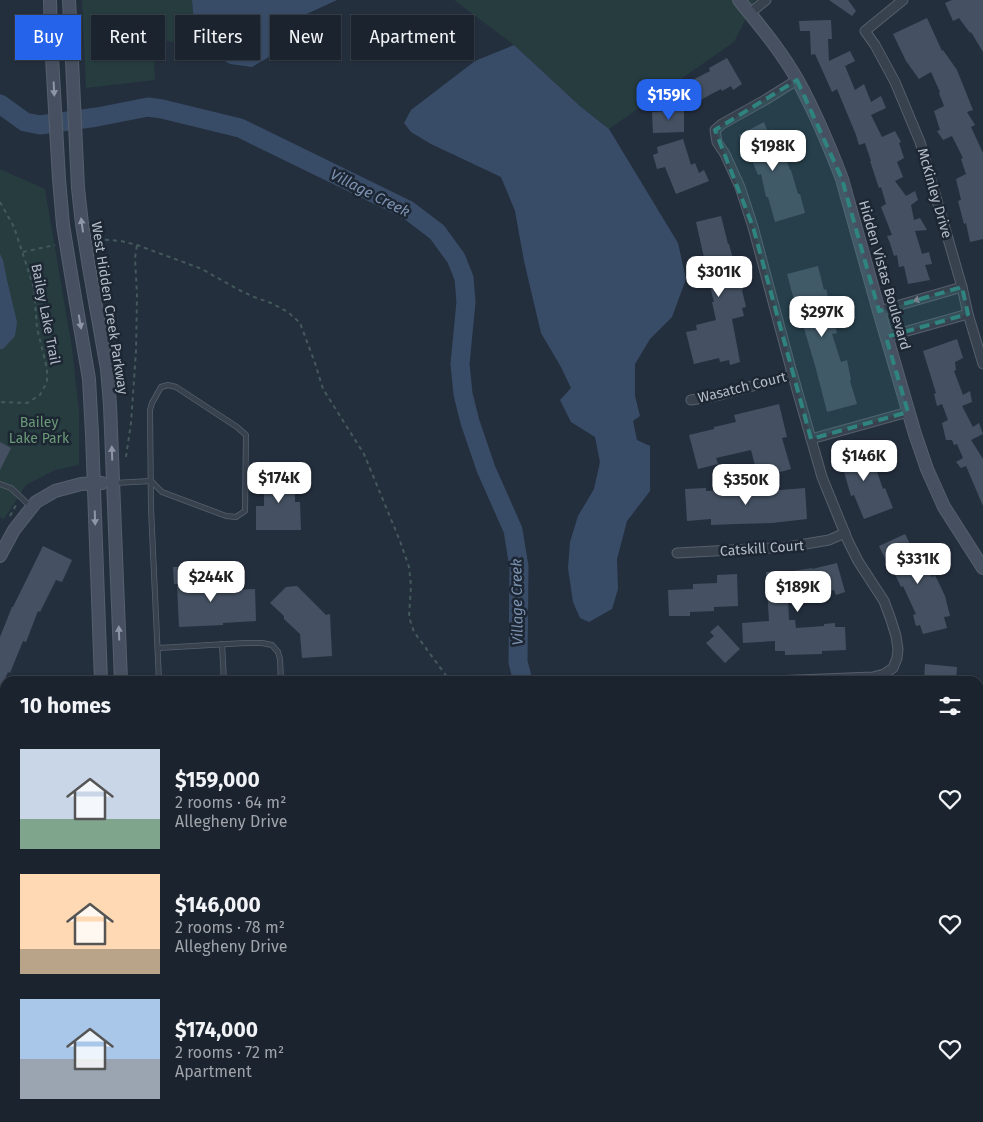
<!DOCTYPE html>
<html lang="en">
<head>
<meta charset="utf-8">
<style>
	body { margin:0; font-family:"Fira Sans",sans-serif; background:#242b36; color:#f1f3f6; height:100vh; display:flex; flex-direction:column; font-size:19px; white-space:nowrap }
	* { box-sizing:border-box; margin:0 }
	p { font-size:16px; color:#a0a4aa }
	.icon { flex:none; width:28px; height:28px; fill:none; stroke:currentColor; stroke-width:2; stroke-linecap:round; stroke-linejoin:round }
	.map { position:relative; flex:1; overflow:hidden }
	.drawer { position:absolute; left:0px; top:676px; width:984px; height:446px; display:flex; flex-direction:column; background:#1b232e; border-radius:15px 15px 0 0; box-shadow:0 1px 4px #0004,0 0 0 1px #39404a }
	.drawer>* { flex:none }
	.guide { position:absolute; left:15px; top:15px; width:500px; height:45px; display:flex; gap:10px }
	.price { position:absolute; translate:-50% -42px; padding:0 11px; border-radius:10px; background:#fff; color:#222; font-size:16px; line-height:32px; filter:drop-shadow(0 1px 2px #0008) }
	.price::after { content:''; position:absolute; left:50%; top:30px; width:15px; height:11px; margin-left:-8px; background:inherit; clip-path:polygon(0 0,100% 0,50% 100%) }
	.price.selected { background:#2563eb; color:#fff }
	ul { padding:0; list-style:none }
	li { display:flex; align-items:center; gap:15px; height:125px; padding:0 20px }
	li span { display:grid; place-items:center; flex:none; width:140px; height:100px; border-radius:0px; color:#555 }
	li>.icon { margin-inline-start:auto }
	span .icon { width:60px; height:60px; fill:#fffc; stroke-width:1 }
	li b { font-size:21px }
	h2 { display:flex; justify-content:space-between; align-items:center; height:60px; padding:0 20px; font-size:21px }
	.chip { padding:0 18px; border-radius:0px; background:#1b232e; box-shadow:0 1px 4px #0004,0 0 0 1px #39404a; font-size:18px; line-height:45px }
	.chip.selected { background:#2563eb; color:#fff }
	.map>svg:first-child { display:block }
</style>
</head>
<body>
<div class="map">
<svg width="983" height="1122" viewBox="0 0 983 1122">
	<rect width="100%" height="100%" fill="#242f3e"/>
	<!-- green -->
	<g fill="#263c3f">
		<polygon points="82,0 192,0 193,12 202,48 153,38 155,80 86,88"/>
		<polygon points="454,0 755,0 734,42 609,129 581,107 514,45"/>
		<polygon points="0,169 45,189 72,348 79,411 79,465 55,470 26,485 4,519 0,517"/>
		<polygon points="979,753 983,753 983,1122 894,1122 893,1118 979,1118"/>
		<polygon points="144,1118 733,1118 735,1122 145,1122"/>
	</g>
	<!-- water -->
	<g fill="#394c67">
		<polygon points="192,0 337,0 285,24 269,57 252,67 230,64 202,48 193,12"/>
		<polygon points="514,45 581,107 609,129 678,243 686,279 672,317 650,339 635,364 635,396 640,416 633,421 637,440 650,446 650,491 627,521 617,559 618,589 612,609 589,622 580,618 573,602 568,568 570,542 578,516 594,489 600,462 595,437 571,422 560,400 571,388 561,367 541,333 524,261 515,211 501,177 431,144 411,132 404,123 411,110 475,61"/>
		<polygon points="0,254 3,260 7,280 17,322 15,336 3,349 0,349"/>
	</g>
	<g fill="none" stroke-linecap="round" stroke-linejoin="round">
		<!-- river -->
		<g stroke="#394c67" stroke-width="19">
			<polyline points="0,104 25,122 40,125 97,117 148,107 162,109 240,128 408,210 437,232 456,258 464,278 466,302 460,364 463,394 470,422 486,469 513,530 519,567 518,662 523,681"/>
			<polyline points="728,1122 728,1118"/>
		</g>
	</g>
	<!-- building -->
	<g fill="#455162">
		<polygon points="829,0 848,0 856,11 852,16"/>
		<polygon points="952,0 983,0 983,52 971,32 970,33 959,18 953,21 945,3"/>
		<polygon points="927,18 942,51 943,50 957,70 973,110 967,112 975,125 971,127 983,153 983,239 970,242 966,223 964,224 958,201 961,200 956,179 966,174 961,159 963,158 952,136 943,140 937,131 940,130 934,111 944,106 939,93 940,92 931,72 919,79 906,61 893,34"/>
		<polygon points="831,20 832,39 828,39 829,61 850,51 855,61 845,66 855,90 864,84 871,102 881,96 886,108 871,115 882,137 895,131 901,142 899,143 904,158 897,162 903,177 895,181 906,196 915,191 918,200 911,205 914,220 920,218 927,230 915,231 922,254 929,252 932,264 925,265 930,280 908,284 904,266 899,267 897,255 894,256 890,243 887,236 892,235 881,207 886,204 881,187 879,188 870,161 871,161 865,143 859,145 856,135 837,89 832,92 815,54 811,55 810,31 800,31 799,21"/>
		<polygon points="727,58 742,84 733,90 731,86 722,91 721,89 693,104 683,85 710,71 709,68"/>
		<polygon points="671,107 684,107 684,132 653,133 652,112 671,111"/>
		<polygon points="764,122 768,132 773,129 781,145 790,170 791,170 798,194 800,194 805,213 775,222 768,197 766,197 761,174 758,175 749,153 748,153 739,135"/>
		<polygon points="683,139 691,165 695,163 699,173 704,170 709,181 676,194 665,167 657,169 653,155 658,153 657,147"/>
		<polygon points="721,216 728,244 729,244 736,270 738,270 743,290 742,290 746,307 742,308 744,316 732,319 740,362 730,365 729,360 720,362 719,358 694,364 686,332 697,330 696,325 716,320 712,302 714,302 708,278 712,277 708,261 705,262 696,222"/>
		<polygon points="818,266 824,290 826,289 837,333 832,334 841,362 847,360 851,380 850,381 857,404 827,412 816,369 801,318 799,318 787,274"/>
		<polygon points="957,339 963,358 955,362 956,370 954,371 963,395 970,391 972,402 962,406 973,427 979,423 983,434 971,440 983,459 983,506 966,466 961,468 956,462 963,458 957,444 954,445 952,440 946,440 942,423 948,420 942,404 937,406 934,394 936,393 923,351"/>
		<polygon points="779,404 787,437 782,438 791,469 763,477 761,467 756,469 751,450 716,458 718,464 698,469 689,435 714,429 714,427 736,422 734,415"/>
		<polygon points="0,442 11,448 0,470"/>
		<polygon points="863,443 871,467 875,466 883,489 885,488 893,508 864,519 854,495 851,496 838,451"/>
		<polygon points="264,472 292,472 292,492 295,492 295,502 300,502 301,530 256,530 256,506 264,506"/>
		<polygon points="706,488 706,491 769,488 769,491 805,488 807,519 772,523 736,524 711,525 711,519 687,521 685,489"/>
		<polygon points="905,534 916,556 921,554 932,577 935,575 945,596 950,616 944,617 947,628 923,634 920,625 916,626 913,615 916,614 903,586 901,587 890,564 888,565 879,546"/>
		<polygon points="43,546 72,560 62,582 56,580 40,612 38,611 26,642 23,641 10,673 8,672 0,691 0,637 12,607 13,607"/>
		<polygon points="837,563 845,592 836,595 834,590 818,594 788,599 789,620 795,620 796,628 824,626 824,624 835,623 835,627 845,627 846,650 822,651 822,654 785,655 785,651 775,651 775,641 743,643 742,623 769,621 766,572 786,571 786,572 812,568 812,569"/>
		<polygon points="173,567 195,567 195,593 233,592 233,590 255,589 256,621 223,623 223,625 179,627 177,584 174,584"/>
		<polygon points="737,574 738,606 714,607 714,611 690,612 690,616 669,616 668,590 693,589 693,584 717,583 717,575"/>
		<polygon points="297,586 326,615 330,614 332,656 302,658 300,634 284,619 284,616 270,603 286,587"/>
		<polygon points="718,625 740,649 725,663 706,643 714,636 710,632"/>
		<polygon points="925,664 957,667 956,681 924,681"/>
	</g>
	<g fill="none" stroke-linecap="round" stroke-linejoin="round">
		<defs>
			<g id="lane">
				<polyline points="151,481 162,492 226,516 236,517 245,511 246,435 237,427 176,387 168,385 161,387 152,403 150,410 151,508 159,681"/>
				<polyline points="115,483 151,481"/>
				<polyline points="0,484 11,488 30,506"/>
				<polyline points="222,644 224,681"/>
				<polyline points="158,648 245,643 262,643 272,645 278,652 280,659 281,681"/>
				<polyline points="0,928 5,932"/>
				<polyline points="28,1122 30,1118"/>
				<polyline points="633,1122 634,1118"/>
			</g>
			<g id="street">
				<polyline points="903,0 865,31 875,45 895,82 920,142 962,287 968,314 983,364"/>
				<polyline points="750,13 766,0"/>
				<polyline points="879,311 962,287"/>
				<polyline points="886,337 968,314"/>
				<polyline points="691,400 720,395 792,375"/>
				<polyline points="811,439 908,412"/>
				<polyline points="677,553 788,547 829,540 845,533"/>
				<polyline points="773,681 873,677 884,674 893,668 897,658 898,649 896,636 891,620 884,601 858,561 848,541 822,477 791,369 753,227 740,187 725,154 717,142 715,130 722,124 765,100 797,80"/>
				<polyline points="0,804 5,805"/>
				<polyline points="294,1118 298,1122"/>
			</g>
			<g id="secondary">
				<polyline points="50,0 51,40"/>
				<polyline points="69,0 71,39"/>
				<path d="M739,0c21,26 43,52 59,81 17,31 31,64 44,98l37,132 36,123 12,35 17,38 39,61"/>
				<polyline points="90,273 107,369 110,405 121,681"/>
				<polyline points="71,274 89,379 92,434 101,681"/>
				<polyline points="0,556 14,530 36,502 55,491 81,484 102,483"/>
				<polyline points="109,1118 109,1122"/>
				<polyline points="129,1118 129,1122"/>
			</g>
		</defs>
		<!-- lane casing -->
		<use href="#lane" stroke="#565f6c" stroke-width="6"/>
		<!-- street casing -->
		<use href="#street" stroke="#565f6c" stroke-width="11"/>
		<!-- secondary casing -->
		<use href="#secondary" stroke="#565f6c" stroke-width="14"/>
		<!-- path -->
		<g stroke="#44595c" stroke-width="2" stroke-dasharray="4 4" stroke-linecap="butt">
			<polyline points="0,202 14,227 34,288 37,328 47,369 47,382 40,395 27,403 0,402"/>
			<polyline points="97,239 121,241 137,245 202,269 237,289 254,297 271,303 288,312 300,323 315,363 323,389 364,454 400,541 409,567 411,586 409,617 414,632 450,681"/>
			<polyline points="23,252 55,245"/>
			<polyline points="126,457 131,423 136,351 137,295 135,258 137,245"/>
			<polyline points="10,516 16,505"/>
			<polyline points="657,1122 657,1118"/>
		</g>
		<!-- lane -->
		<use href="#lane" stroke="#38414e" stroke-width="4.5"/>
		<!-- street -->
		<use href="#street" stroke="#38414e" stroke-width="9"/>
		<!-- secondary -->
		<use href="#secondary" stroke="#465061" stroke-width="12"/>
		<defs>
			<g id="secondary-bridge">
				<polyline points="71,39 78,188 82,224 90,273"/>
				<polyline points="51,40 59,179 63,225 71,274"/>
			</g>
		</defs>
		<!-- secondary-bridge casing -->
		<use href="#secondary-bridge" stroke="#565f6c" stroke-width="14" stroke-linecap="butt"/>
		<!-- secondary-bridge -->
		<use href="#secondary-bridge" stroke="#465061" stroke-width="12"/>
	</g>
	<!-- one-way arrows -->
	<defs><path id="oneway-solid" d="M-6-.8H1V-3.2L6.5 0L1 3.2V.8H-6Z" transform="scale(1.25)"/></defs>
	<g fill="#8e96a5">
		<use href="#oneway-solid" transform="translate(54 89) rotate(87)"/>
		<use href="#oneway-solid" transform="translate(82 225) rotate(-98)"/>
		<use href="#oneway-solid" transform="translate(80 322) rotate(80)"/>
		<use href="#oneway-solid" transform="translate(112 453) rotate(-92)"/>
		<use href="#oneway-solid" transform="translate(95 518) rotate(88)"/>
		<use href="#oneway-solid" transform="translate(119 633) rotate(-92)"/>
	</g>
	<use fill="#7c8592" href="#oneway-solid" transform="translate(920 299) rotate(163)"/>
	<!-- marked area -->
	<path fill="#308480" fill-opacity="0.2" stroke="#308480" stroke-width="4" stroke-dasharray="10 6" stroke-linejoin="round" d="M797,80l45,99 37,132 83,-24 6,27 -82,23 22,75 -97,27 -58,-212 -38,-97z"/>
	<g text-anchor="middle" stroke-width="5" stroke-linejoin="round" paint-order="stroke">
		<!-- street labels -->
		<g font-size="14" fill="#b4bcc9" stroke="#1d2633">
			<text transform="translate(935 193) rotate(74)" y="5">McKinley Drive</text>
			<text transform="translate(885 275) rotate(74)" y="5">Hidden Vistas Boulevard</text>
			<text transform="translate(110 308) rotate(81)" y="5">West Hidden Creek Parkway</text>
			<text transform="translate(46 314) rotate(79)" y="5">Bailey Lake Trail</text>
			<text transform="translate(742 387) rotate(-14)" y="5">Wasatch Court</text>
			<text transform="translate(762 548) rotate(-4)" y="5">Catskill Court</text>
		</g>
		<!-- park labels -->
		<g font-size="14" fill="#6b9a76" stroke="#1d2633">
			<text x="39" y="427">Bailey<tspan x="39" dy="16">Lake Park</tspan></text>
		</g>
		<!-- water labels -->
		<g font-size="15" font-style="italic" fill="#7c92b1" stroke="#1d2633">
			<text transform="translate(370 193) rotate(27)" y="5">Village Creek</text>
			<text transform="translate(517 602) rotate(-91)" y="5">Village Creek</text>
		</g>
	</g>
</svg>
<b class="price selected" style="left:669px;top:121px">$159K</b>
<b class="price" style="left:773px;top:172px">$198K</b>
<b class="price" style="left:719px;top:298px">$301K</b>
<b class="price" style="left:822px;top:338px">$297K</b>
<b class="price" style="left:864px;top:482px">$146K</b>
<b class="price" style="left:279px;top:504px">$174K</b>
<b class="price" style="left:746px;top:506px">$350K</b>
<b class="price" style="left:918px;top:585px">$331K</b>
<b class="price" style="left:211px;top:603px">$244K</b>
<b class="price" style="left:798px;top:613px">$189K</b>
<div class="guide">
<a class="chip selected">Buy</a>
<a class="chip">Rent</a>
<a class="chip">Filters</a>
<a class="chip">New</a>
<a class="chip">Apartment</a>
</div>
<section class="drawer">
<h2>10 homes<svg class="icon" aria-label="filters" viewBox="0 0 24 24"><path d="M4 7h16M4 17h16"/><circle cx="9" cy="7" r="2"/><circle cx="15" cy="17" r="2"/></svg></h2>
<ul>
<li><span style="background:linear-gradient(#c9d6e8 70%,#7fa58c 0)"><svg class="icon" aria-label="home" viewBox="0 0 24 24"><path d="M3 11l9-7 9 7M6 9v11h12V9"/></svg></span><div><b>$159,000</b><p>2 rooms · 64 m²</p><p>Allegheny Drive</p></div><svg class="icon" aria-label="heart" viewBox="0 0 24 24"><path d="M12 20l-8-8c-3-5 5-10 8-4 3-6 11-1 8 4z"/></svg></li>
<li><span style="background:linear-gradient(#ffd9b3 75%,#b9a48a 0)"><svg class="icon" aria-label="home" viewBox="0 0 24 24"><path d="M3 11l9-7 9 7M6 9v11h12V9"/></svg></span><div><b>$146,000</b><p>2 rooms · 78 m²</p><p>Allegheny Drive</p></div><svg class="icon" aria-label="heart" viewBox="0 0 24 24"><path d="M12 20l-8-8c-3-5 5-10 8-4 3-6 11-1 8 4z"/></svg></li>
<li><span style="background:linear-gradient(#a9c7e8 60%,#9aa5b1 0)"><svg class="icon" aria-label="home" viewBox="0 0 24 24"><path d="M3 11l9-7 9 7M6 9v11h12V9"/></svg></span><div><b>$174,000</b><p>2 rooms · 72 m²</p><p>Apartment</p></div><svg class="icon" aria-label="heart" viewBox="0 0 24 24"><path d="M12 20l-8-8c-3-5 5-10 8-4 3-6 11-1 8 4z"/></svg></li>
</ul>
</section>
</div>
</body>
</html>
